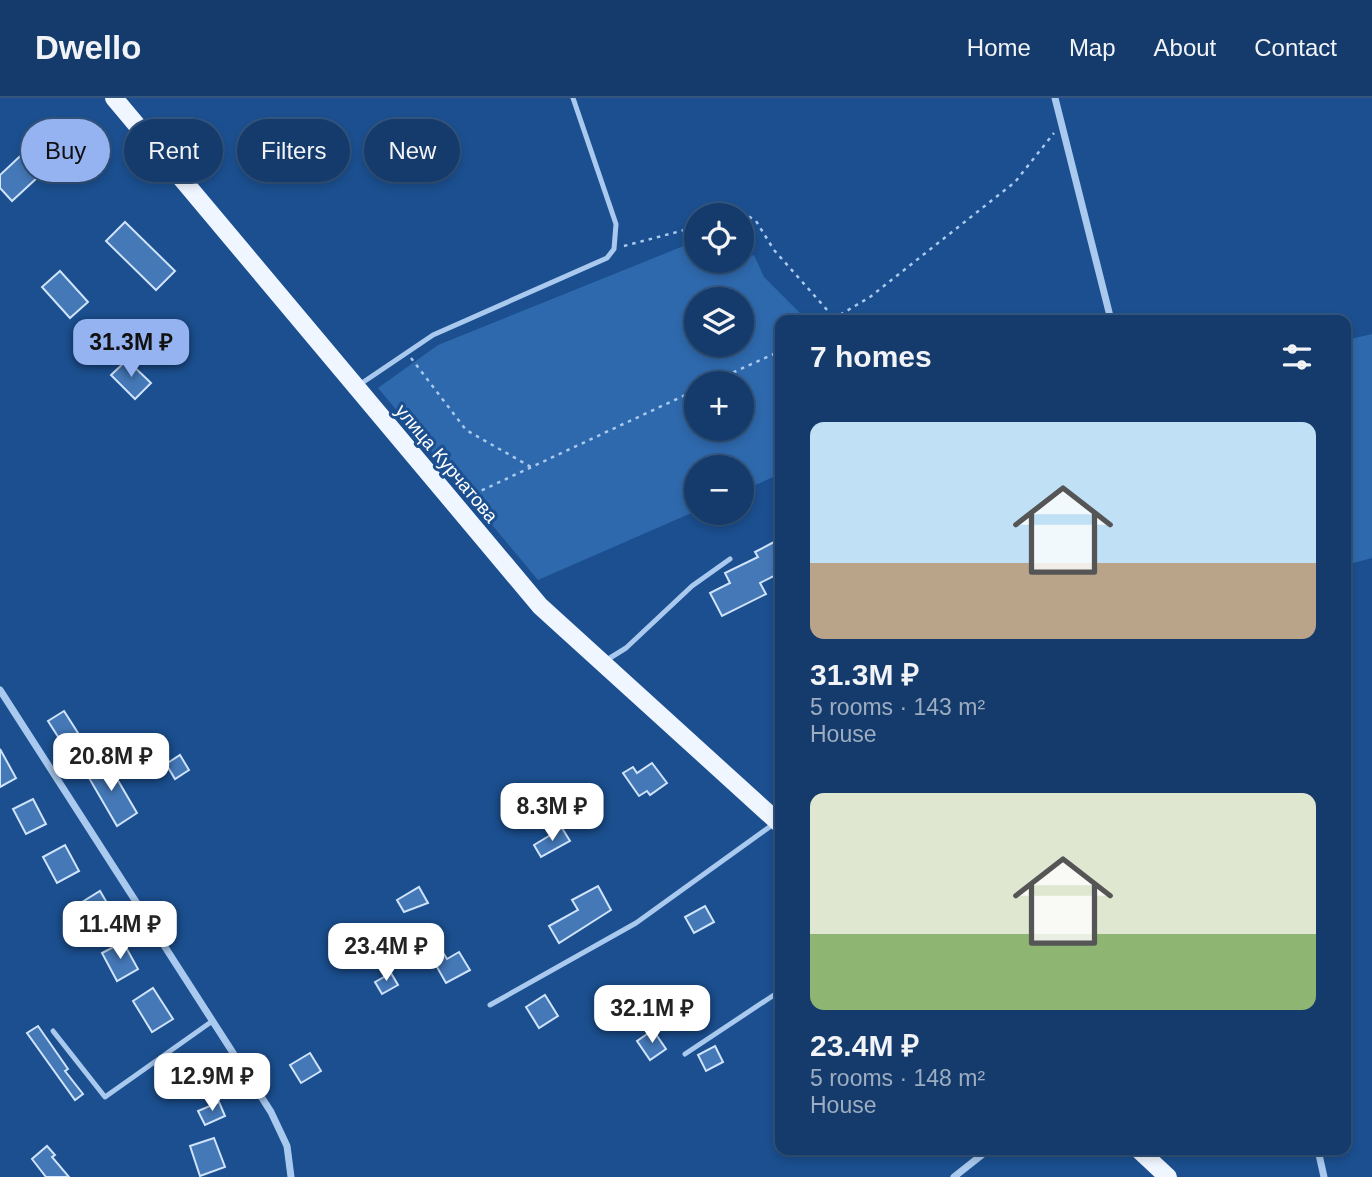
<!DOCTYPE html>
<html lang="en">
<head>
<meta charset="utf-8">
<style>
	body { margin:0; font-family:Helvetica,sans-serif; background:#214673; color:#f1f3f6; height:100vh; display:flex; flex-direction:column; font-size:26px; white-space:nowrap }
	* { box-sizing:border-box; margin:0 }
	p { font-size:23px; color:#9dadc1 }
	.icon { flex:none; width:38px; height:38px; fill:none; stroke:currentColor; stroke-width:2; stroke-linecap:round; stroke-linejoin:round }
	.map { position:relative; flex:1; overflow:hidden }
	.sheet { position:absolute; left:775px; top:217px; width:576px; height:840px; display:flex; flex-direction:column; background:#143b6b; border-radius:14px; box-shadow:0 4px 10px #0003,0 0 0 2px #33557e }
	.sheet>* { flex:none }
	.hud { position:absolute; left:21px; top:21px; width:649px; height:63px; display:flex; gap:14px }
	.fabs { position:absolute; left:684px; top:105px; display:grid; gap:14px }
	.fabs a { display:grid; place-items:center; width:70px; height:70px; border-radius:50%; background:#143b6b; box-shadow:0 4px 10px #0003,0 0 0 2px #33557e; font-size:35px }
	.price { position:absolute; translate:-50% -60px; padding:0 16px; border-radius:14px; background:#fff; color:#222; font-size:23px; line-height:46px; filter:drop-shadow(0 2px 4px #0008) }
	.price::after { content:''; position:absolute; left:50%; top:42px; width:21px; height:16px; margin-left:-10px; background:inherit; clip-path:polygon(0 0,100% 0,50% 100%) }
	.price.selected { background:#95b2f1; color:#111 }
	ul { padding:0; list-style:none }
	li { display:grid; align-content:center; gap:14px; height:371px; padding:0 35px }
	li span { display:grid; place-items:center; height:217px; border-radius:14px; color:#555 }
	li>.icon { margin-inline-start:auto }
	span .icon { width:126px; height:126px; fill:#fffc; stroke-width:1 }
	li b { font-size:30px }
	h2 { display:flex; justify-content:space-between; align-items:center; height:84px; padding:0 35px; font-size:30px }
	.pill { padding:0 24px; border-radius:32px; background:#143b6b; box-shadow:0 4px 10px #0003,0 0 0 2px #33557e; font-size:24px; line-height:63px }
	.pill.selected { background:#95b2f1; color:#111 }
	header { display:flex; align-items:center; gap:42px; box-sizing:border-box; height:98px; padding:0 35px; background:#143b6b; border-bottom:2px solid #33557e }
	header strong { font-size:33px }
	nav { display:flex; gap:38px; margin-inline-start:auto; font-size:24px }
	.map>svg:first-child { display:block }
</style>
</head>
<body>
<header>
<strong>Dwello</strong>
<nav><a>Home</a><a>Map</a><a>About</a><a>Contact</a></nav>
</header>
<div class="map">
<svg width="1372" height="1079" viewBox="0 0 1372 1079">
	<rect width="100%" height="100%" fill="#1b4f8f"/>
	<!-- green -->
	<g fill="#2e69ad" fill-rule="evenodd">
		<path d="M696,143v20h32l2,5 24,-11 10,22 43,43h-27v154l-38,17v-24h-46v44l-158,69 -160,-192 60,-43zM696,201h46v46h-46zM696,285h46v46h-46z"/>
		<polygon points="1372,236 1372,460 1346,467 1346,242"/>
	</g>
	<!-- building -->
	<g fill="#4478b7" stroke="#cfe3fa" stroke-width="2">
		<polygon points="32,47 51,67 12,103 0,90 0,77"/>
		<polygon points="125,124 175,173 156,192 106,143"/>
		<polygon points="60,173 88,204 70,220 42,189"/>
		<polygon points="127,262 151,285 135,301 111,277"/>
		<polygon points="774,444 780,457 780,475 760,485 766,496 722,518 710,495 730,485 725,475 758,459 755,454"/>
		<polygon points="64,613 78,635 62,645 48,623"/>
		<polygon points="0,651 16,680 0,689"/>
		<polygon points="180,657 189,672 175,681 166,666"/>
		<polygon points="106,662 137,715 117,728 85,673"/>
		<polygon points="652,665 667,685 650,697 647,693 639,698 623,675 633,669 637,675"/>
		<polygon points="33,701 46,726 26,736 13,711"/>
		<polygon points="562,730 570,743 541,759 534,747"/>
		<polygon points="65,747 79,773 57,785 43,759"/>
		<polygon points="598,788 611,812 559,845 549,828 578,812 572,802"/>
		<polygon points="419,789 428,805 404,814 397,802"/>
		<polygon points="100,793 117,822 91,838 74,809"/>
		<polygon points="705,808 714,824 694,835 685,819"/>
		<polygon points="123,844 138,871 117,883 102,855"/>
		<polygon points="459,854 470,872 446,885 433,862 444,856 447,861"/>
		<polygon points="391,875 398,887 382,896 375,884"/>
		<polygon points="153,890 173,921 152,934 133,903"/>
		<polygon points="545,897 558,918 539,930 526,909"/>
		<polygon points="38,928 68,971 65,973 83,996 75,1002 27,935"/>
		<polygon points="653,932 666,951 650,962 637,943"/>
		<polygon points="715,948 723,964 706,973 698,957"/>
		<polygon points="310,955 321,973 301,985 290,967"/>
		<polygon points="194,956 207,978 188,989 175,967"/>
		<polygon points="219,1004 225,1018 205,1027 198,1013"/>
		<polygon points="214,1040 225,1069 200,1078 190,1048"/>
		<polygon points="47,1048 55,1057 52,1059 69,1079 46,1079 32,1061"/>
	</g>
	<g fill="none" stroke-linecap="round" stroke-linejoin="round">
		<!-- path -->
		<g stroke="#a9c9ee" stroke-width="2.5" stroke-dasharray="3.5 5" stroke-linecap="butt">
			<polyline points="725,117 742,114 756,123 774,152 836,222"/>
			<polyline points="624,148 696,129"/>
			<polyline points="833,221 870,199 1015,84 1054,35"/>
			<polyline points="411,260 466,332 531,369"/>
			<polyline points="710,285 776,255"/>
			<polyline points="474,396 696,292"/>
		</g>
		<!-- lane -->
		<g stroke="#a9c9ee" stroke-width="5">
			<polyline points="359,287 433,237 607,160 614,151 616,126 573,0"/>
			<polyline points="605,563 626,550 692,488 730,461"/>
			<polyline points="490,907 636,825 775,725"/>
			<polyline points="53,933 105,999 211,924"/>
			<polyline points="685,956 780,893"/>
		</g>
		<!-- street -->
		<g stroke="#a9c9ee" stroke-width="7">
			<polyline points="1055,0 1111,222"/>
			<polyline points="0,592 271,1014 287,1048 291,1079"/>
			<polyline points="1318,1052 1324,1079"/>
			<polyline points="954,1079 988,1052"/>
		</g>
		<!-- primary -->
		<g stroke="#f0f6ff" stroke-width="18">
			<polyline points="114,0 540,508 780,726"/>
			<polyline points="1139,1052 1168,1079"/>
		</g>
	</g>
	<g text-anchor="middle" stroke-width="6" stroke-linejoin="round" paint-order="stroke">
		<!-- street labels -->
		<g font-size="19" fill="#fff" stroke="#1b4f8f">
			<text transform="translate(447 365) rotate(50)" y="7">улица Курчатова</text>
		</g>
	</g>
</svg>
<div class="fabs">
<a><svg class="icon" aria-label="locate" viewBox="0 0 24 24"><circle cx="12" cy="12" r="6"/><path d="M12 2v4M12 18v4M2 12h4M18 12h4"/></svg></a>
<a><svg class="icon" aria-label="layers" viewBox="0 0 24 24"><path d="M12 4l9 5-9 5-9-5zM3 14l9 5 9-5"/></svg></a>
<a>+</a>
<a>−</a>
</div>
<b class="price selected" style="left:131px;top:281px">31.3M ₽</b>
<b class="price" style="left:111px;top:695px">20.8M ₽</b>
<b class="price" style="left:552px;top:745px">8.3M ₽</b>
<b class="price" style="left:120px;top:863px">11.4M ₽</b>
<b class="price" style="left:386px;top:885px">23.4M ₽</b>
<b class="price" style="left:652px;top:947px">32.1M ₽</b>
<b class="price" style="left:212px;top:1015px">12.9M ₽</b>
<div class="hud">
<a class="pill selected">Buy</a>
<a class="pill">Rent</a>
<a class="pill">Filters</a>
<a class="pill">New</a>
</div>
<section class="sheet">
<h2>7 homes<svg class="icon" aria-label="filters" viewBox="0 0 24 24"><path d="M4 7h16M4 17h16"/><circle cx="9" cy="7" r="2"/><circle cx="15" cy="17" r="2"/></svg></h2>
<ul>
<li><span style="background:linear-gradient(#bfe0f5 65%,#b9a48a 0)"><svg class="icon" aria-label="home" viewBox="0 0 24 24"><path d="M3 11l9-7 9 7M6 9v11h12V9"/></svg></span><div><b>31.3M ₽</b><p>5 rooms · 143 m²</p><p>House</p></div></li>
<li><span style="background:linear-gradient(#dfe7d0 65%,#8fb573 0)"><svg class="icon" aria-label="home" viewBox="0 0 24 24"><path d="M3 11l9-7 9 7M6 9v11h12V9"/></svg></span><div><b>23.4M ₽</b><p>5 rooms · 148 m²</p><p>House</p></div></li>
</ul>
</section>
</div>
</body>
</html>
